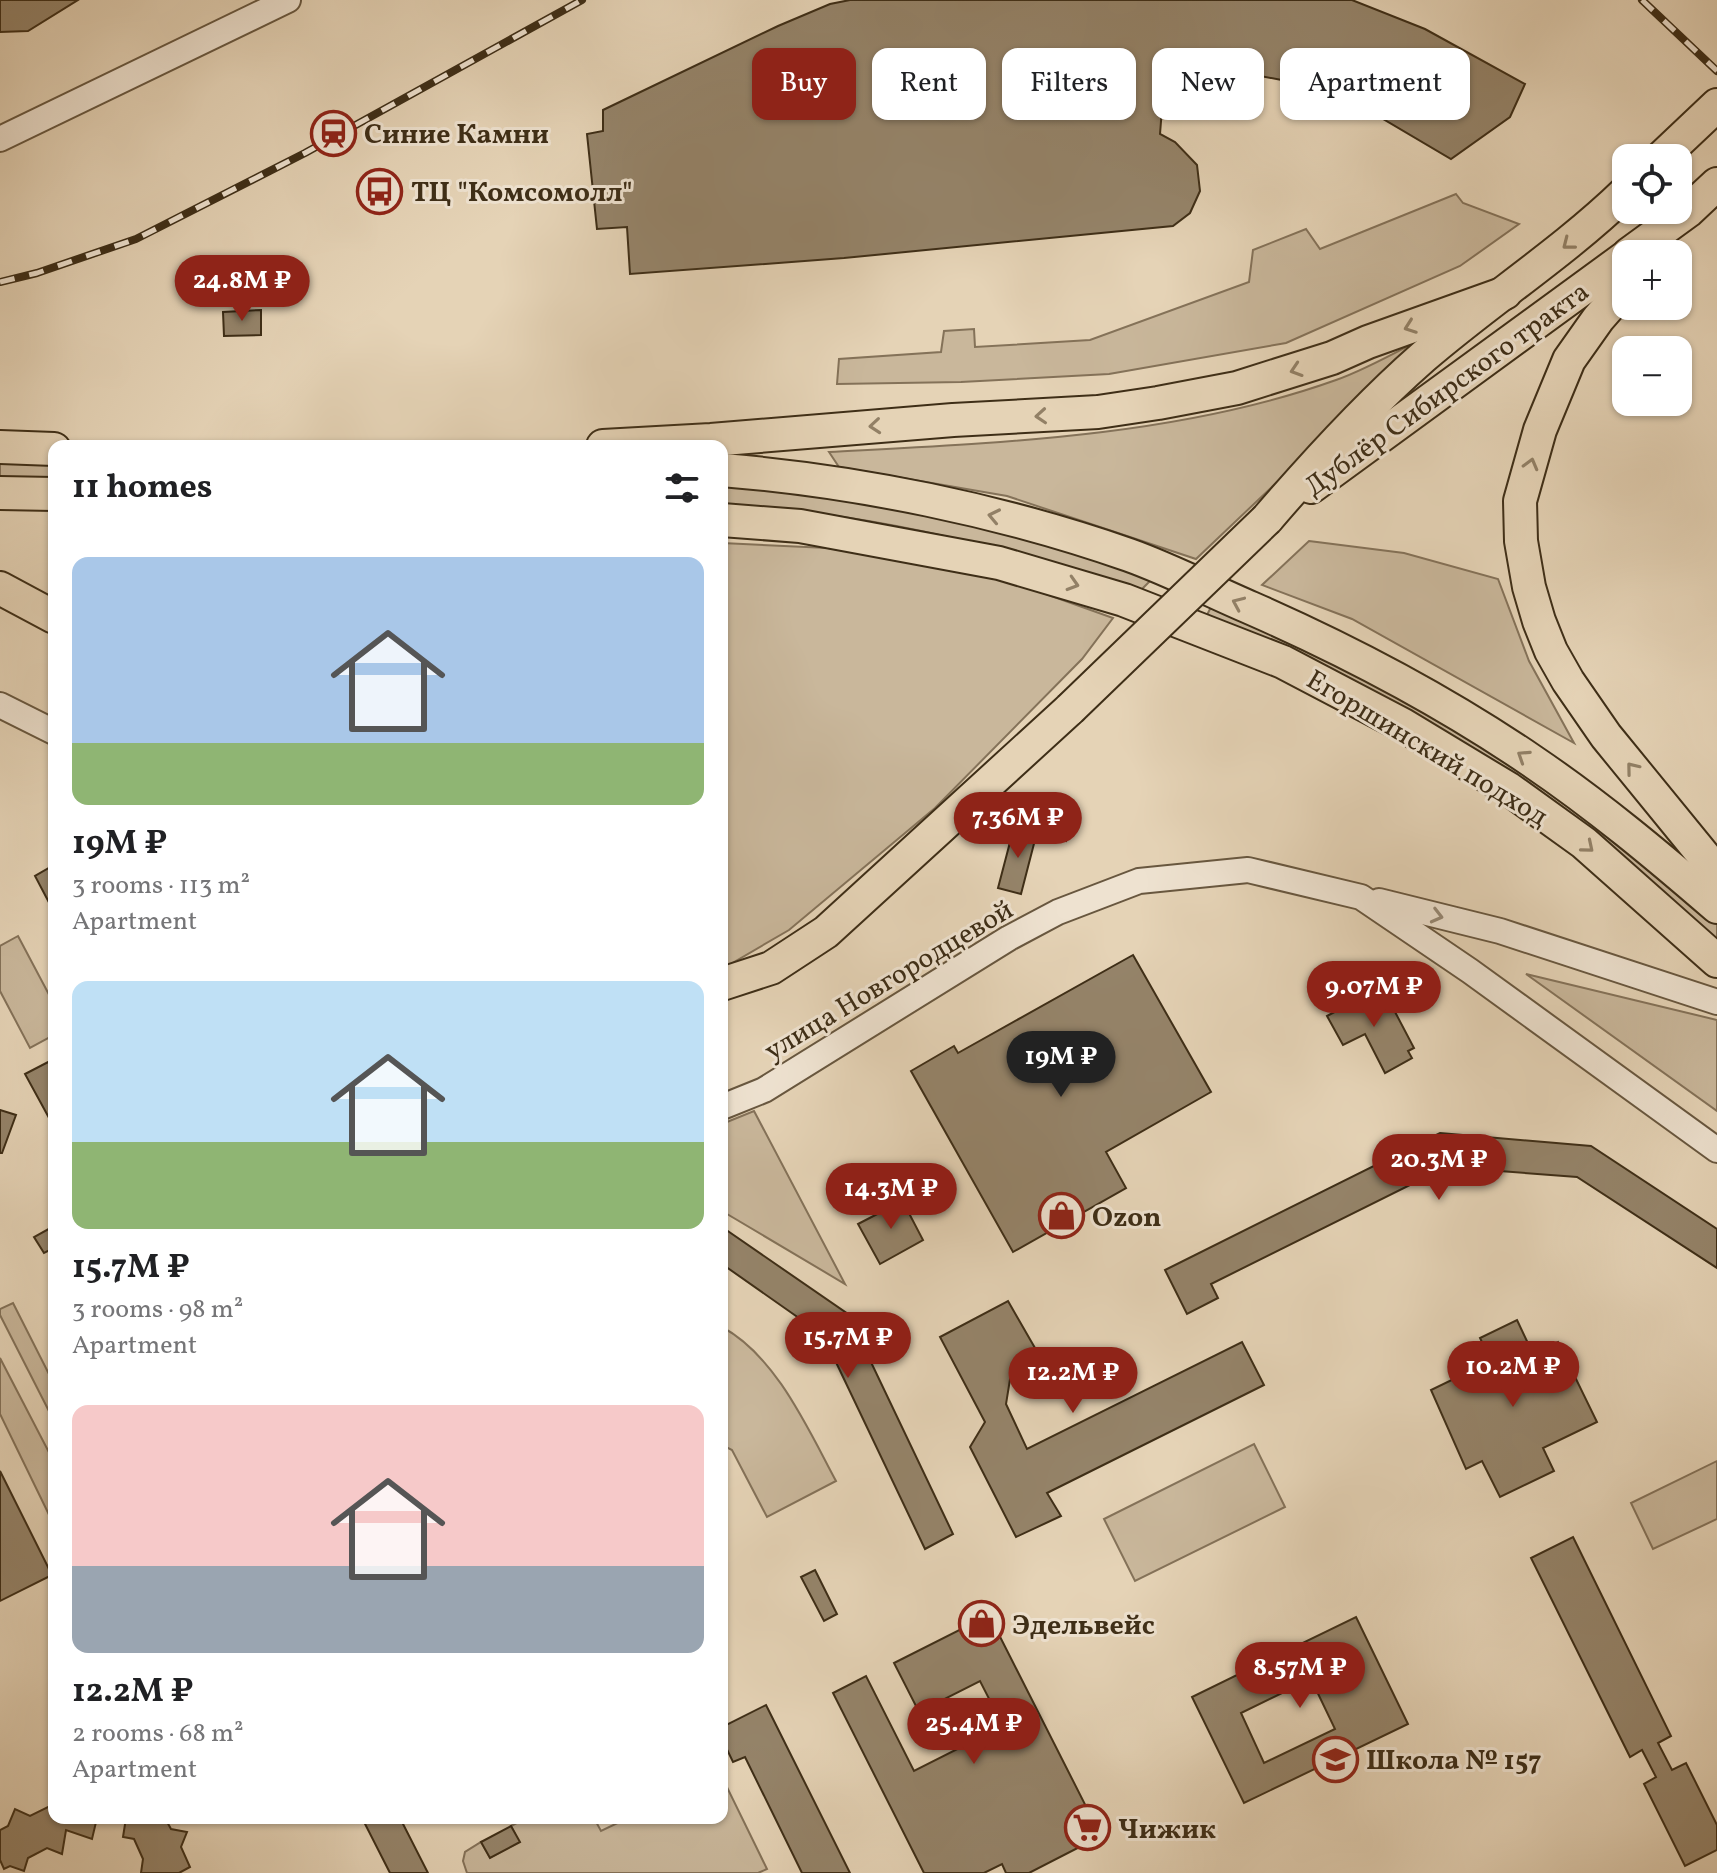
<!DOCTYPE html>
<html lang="en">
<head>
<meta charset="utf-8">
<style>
	body { margin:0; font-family:Vollkorn,serif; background:#f2f2f2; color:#202124; height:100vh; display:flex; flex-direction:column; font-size:30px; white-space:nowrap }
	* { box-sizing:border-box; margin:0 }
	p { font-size:26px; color:#757577 }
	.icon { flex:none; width:44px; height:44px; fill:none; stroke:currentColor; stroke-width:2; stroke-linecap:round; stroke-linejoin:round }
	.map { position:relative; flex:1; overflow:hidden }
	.drawer { position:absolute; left:48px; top:440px; width:680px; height:1384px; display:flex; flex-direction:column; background:#fff; border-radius:16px; box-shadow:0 2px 6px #0004 }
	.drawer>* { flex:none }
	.hud { position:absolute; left:752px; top:48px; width:760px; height:72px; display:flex; gap:16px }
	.controls { position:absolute; left:1612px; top:144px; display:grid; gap:16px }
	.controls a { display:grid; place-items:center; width:80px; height:80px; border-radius:16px; background:#fff; box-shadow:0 2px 6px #0004; font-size:40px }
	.price { position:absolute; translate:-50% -68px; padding:0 18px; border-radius:28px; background:#8f2418; color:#fff; font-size:26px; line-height:52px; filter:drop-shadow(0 2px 4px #0008) }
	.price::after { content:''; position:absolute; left:50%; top:48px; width:24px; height:18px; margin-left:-12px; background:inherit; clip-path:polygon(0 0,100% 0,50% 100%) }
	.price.active { background:#222; color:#fff }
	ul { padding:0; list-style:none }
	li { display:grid; align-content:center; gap:16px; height:424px; padding:0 24px }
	li span { display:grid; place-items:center; height:248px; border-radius:16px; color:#555 }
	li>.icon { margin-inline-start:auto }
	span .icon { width:144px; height:144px; fill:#fffc; stroke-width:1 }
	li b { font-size:34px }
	h2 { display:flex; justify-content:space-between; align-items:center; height:96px; padding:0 24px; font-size:34px }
	.tag { padding:0 28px; border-radius:16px; background:#fff; box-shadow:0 2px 6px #0004; font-size:28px; line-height:72px }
	.tag.active { background:#8f2418; color:#fff }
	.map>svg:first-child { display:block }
</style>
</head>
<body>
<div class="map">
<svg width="1717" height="1873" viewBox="0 0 1717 1873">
	<rect width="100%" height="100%" fill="#e5d3b6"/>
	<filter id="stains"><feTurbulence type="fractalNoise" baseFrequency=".0025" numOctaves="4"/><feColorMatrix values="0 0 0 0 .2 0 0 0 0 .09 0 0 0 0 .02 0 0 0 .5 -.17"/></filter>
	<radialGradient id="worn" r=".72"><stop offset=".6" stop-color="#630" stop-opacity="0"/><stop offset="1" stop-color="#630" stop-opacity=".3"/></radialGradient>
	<!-- green -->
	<g fill="#c9b79b" stroke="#847259" stroke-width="2">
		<polygon points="1456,194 1463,203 1519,224 1460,266 1286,343 1109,374 961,382 837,384 839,359 941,352 944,331 974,329 975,347 1090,340 1249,282 1253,250 1306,229 1320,249"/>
		<path d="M1435,332l-239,227 -189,-63 -168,-29 -10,-15c167,-9 348,-15 507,-72 34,-12 67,-32 99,-48z"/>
		<polygon points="0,461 54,463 54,482 0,481"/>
		<path d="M722,486c73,5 147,13 219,30 71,17 142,40 212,62l-15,15c-45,-14 -89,-30 -134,-42 -91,-25 -188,-41 -282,-47z"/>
		<polygon points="1309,541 1404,553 1498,579 1529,661 1574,743 1352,619 1262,585"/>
		<polygon points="722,543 828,548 998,577 1113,618 1082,659 935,808 789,930 722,969"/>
		<polygon points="1212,605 1328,655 1494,747 1717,919 1717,942 1702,927 1206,617"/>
		<polygon points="18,936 54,1004 54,1035 30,1048 0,991 0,946"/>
		<polygon points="1526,974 1717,1020 1717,1111"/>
		<polygon points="754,1111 845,1284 722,1211 722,1124"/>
		<polygon points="13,1303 54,1384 54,1421 0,1315 0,1309"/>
		<path d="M722,1327c54,29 86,102 114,154l-69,36 -35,-67 -10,-5z"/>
		<polygon points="0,1358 54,1462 54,1525 0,1414"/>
		<polygon points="1254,1444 1285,1507 1135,1581 1104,1519"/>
		<polygon points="1717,1461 1717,1519 1653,1549 1631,1503"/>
		<polygon points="722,1777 767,1869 758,1873 467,1873 463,1861 465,1852 481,1842 490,1858 519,1842 511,1826 526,1818 594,1818 601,1831 628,1818 722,1818"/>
	</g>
	<!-- building -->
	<g fill="#95846a" stroke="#3e2e17" stroke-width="2" fill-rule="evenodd">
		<polygon points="0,0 78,0 28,31 0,32"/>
		<polygon points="850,0 1352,0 1425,29 1525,84 1510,117 1451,159 1366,109 1292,82 1166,58 1160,134 1175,142 1197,165 1200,191 1190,213 1173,226 844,258 630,274 627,227 597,229 587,134 603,131 603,110 778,26 830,4"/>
		<polygon points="261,310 261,335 224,336 223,312"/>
		<polygon points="1049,816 1072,823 1066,841 1043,833"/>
		<polygon points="1014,827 1037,832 1021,894 998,888"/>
		<polygon points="54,865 54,912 35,876"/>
		<polygon points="1133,955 1211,1092 1106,1152 1126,1188 1013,1252 911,1071 954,1046 958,1053"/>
		<polygon points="1384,991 1414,1048 1408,1051 1412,1058 1385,1073 1365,1034 1343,1045 1327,1016 1370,993 1372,997"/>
		<polygon points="54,1059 54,1127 25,1074"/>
		<polygon points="0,1110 16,1115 2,1153 0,1153"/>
		<polygon points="1440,1133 1591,1146 1717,1229 1717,1268 1577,1177 1446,1167 1211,1284 1218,1298 1187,1314 1165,1270"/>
		<polygon points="900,1196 923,1240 880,1264 858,1224 887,1209 888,1202"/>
		<polygon points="54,1226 54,1248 44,1253 34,1237"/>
		<polygon points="722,1227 848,1314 953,1534 925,1549 823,1335 722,1264"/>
		<polygon points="1008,1301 1039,1355 1011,1373 1006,1404 1027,1449 1242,1342 1264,1385 1047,1493 1061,1516 1016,1537 970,1447 985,1422 940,1337"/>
		<polygon points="1517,1320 1533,1354 1558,1342 1597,1422 1543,1448 1554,1471 1500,1497 1482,1461 1466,1469 1431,1390 1491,1361 1480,1338"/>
		<polygon points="0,1471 52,1575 0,1601"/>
		<polygon points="1573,1537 1671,1736 1658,1743 1672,1770 1686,1763 1717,1825 1717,1850 1685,1866 1644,1784 1656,1777 1642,1750 1630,1757 1531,1558"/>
		<polygon points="815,1570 837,1614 824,1621 801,1577"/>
		<polygon points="989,1615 1101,1836 1029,1873 1006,1873 1002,1864 984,1873 924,1873 833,1693 866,1676 914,1771 1003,1726 980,1681 919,1712 894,1663"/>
		<path d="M1356,1617l52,107 -164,79 -52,-106zM1311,1679l24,50 -71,34 -23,-50z"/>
		<polygon points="766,1705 850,1873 802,1873 745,1757 733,1762 722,1739 722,1727"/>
		<polygon points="54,1804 54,1818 97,1818 92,1839 66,1830 62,1854 47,1848 28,1858 24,1871 10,1866 4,1869 0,1860 0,1830 8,1826 15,1809 30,1816"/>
		<polygon points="126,1818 165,1818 171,1829 187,1832 181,1847 190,1867 179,1873 141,1873 143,1859 134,1839 123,1837"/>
		<polygon points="362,1818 400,1818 428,1873 390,1873"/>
		<polygon points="511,1826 520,1842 490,1858 481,1842"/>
	</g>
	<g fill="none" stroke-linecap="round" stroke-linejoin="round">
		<defs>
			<g id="minor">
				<polyline points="0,139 288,0"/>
				<polyline points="0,705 54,732"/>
				<polyline points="1379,901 1500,931 1717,1002"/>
				<polyline points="722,1107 764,1090 1009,938 1058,912 1139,881 1248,870 1361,897 1470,971 1717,1150"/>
			</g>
			<g id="major">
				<polyline points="1661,158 1717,105"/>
				<polyline points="1629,254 1688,211 1717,184"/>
				<polyline points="1626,287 1598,319 1569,360 1540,430 1520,501 1521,541 1529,587 1539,621 1551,651 1568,681 1606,736 1717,872"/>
				<polyline points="603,446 711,440 953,420 1098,412 1158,403 1237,388 1278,375 1332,358 1368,342 1505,293"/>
				<polyline points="0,447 54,449"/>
				<path d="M722,470c136,11 278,40 407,85 42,15 82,36 122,53 98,43 193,93 281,153 65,44 126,95 185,146"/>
				<polyline points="1311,487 1626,257"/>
				<polyline points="0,493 54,494"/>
				<path d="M1267,519c49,-57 99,-112 156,-162 66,-57 140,-104 203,-165"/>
				<polyline points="722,520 800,526 999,563 1124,600 1283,662 1403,725 1509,789 1584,843 1717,961"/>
				<polyline points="0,588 54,617"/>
				<polyline points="722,984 771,968 826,932 1070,709"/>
			</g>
		</defs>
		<!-- minor casing -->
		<use href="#minor" stroke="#68573f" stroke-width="28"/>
		<!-- major casing -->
		<use href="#major" stroke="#3e2e17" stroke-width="36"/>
		<!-- minor -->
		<use href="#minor" stroke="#eee2d0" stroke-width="24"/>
		<!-- major -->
		<use href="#major" stroke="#e5d3b6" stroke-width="32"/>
		<defs>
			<g id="rail">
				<polyline points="1642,0 1717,71"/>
				<polyline points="0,282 37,273 136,239 305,153 582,0"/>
			</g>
		</defs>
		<!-- rail casing -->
		<use href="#rail" stroke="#3e2e17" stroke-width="8"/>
		<!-- rail -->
		<use href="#rail" stroke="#eee2d0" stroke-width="5" stroke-dasharray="15" stroke-linecap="butt"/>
		<defs>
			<polyline id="major-bridge" points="1070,709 1267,519"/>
		</defs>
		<!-- major-bridge casing -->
		<use href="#major-bridge" stroke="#3e2e17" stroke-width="36" stroke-linecap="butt"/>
		<!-- major-bridge -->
		<use href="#major-bridge" stroke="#e5d3b6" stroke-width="32"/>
	</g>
	<!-- one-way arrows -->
	<defs><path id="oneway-chevron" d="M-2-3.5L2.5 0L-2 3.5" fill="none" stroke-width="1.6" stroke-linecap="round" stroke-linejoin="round" transform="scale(2)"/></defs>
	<g stroke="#928066">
		<use href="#oneway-chevron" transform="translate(1568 244) rotate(142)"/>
		<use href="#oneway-chevron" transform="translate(1410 327) rotate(160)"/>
		<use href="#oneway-chevron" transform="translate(1296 370) rotate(162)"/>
		<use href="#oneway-chevron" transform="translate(1041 416) rotate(176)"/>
		<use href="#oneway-chevron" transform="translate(875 426) rotate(175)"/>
		<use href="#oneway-chevron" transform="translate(1531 464) rotate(-75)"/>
		<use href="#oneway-chevron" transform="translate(994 516) rotate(-168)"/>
		<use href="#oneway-chevron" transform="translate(1073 584) rotate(17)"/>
		<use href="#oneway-chevron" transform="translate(1238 603) rotate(-156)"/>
		<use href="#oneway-chevron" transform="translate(1523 756) rotate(-147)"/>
		<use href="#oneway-chevron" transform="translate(1632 768) rotate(-129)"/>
		<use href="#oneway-chevron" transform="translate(1588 847) rotate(40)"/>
	</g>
	<use stroke="#968874" href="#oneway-chevron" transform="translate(1437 916) rotate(14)"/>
	<!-- icons -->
	<defs>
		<symbol id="station-ring" viewBox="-11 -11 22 22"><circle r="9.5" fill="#eee2d0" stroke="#8f2418" stroke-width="1.5"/><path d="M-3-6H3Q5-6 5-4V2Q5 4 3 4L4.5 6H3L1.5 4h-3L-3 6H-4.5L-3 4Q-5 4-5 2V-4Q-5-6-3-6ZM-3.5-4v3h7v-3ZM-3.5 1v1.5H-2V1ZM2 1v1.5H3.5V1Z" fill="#8f2418"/></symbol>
		<symbol id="bus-ring" viewBox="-11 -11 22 22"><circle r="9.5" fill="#eee2d0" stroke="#8f2418" stroke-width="1.5"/><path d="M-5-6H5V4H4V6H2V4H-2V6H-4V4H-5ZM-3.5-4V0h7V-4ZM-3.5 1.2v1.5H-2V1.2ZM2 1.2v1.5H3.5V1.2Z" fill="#8f2418"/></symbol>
		<symbol id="shop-ring" viewBox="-11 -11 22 22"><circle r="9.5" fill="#eee2d0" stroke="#8f2418" stroke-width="1.5"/><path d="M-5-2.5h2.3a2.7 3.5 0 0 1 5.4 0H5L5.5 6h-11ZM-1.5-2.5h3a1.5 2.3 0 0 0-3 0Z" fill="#8f2418"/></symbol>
		<symbol id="school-ring" viewBox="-11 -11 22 22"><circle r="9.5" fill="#eee2d0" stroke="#8f2418" stroke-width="1.5"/><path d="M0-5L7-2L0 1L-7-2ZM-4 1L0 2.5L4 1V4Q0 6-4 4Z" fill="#8f2418"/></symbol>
		<symbol id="supermarket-ring" viewBox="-11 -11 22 22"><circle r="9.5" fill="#eee2d0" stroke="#8f2418" stroke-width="1.5"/><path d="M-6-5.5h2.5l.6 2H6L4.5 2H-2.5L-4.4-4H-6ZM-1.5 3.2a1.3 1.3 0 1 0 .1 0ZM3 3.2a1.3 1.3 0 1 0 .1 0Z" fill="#8f2418"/></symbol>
	</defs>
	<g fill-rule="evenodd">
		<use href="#station-ring" x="308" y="108" width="51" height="51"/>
		<use href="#bus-ring" x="354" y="166" width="51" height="51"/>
		<use href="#shop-ring" x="1036" y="1190" width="51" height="51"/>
		<use href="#shop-ring" x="956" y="1598" width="51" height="51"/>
		<use href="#school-ring" x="1310" y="1734" width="51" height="51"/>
		<use href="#supermarket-ring" x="1062" y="1802" width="51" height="51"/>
	</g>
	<g text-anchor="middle" stroke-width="6" stroke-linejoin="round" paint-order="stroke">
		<!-- poi labels -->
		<g font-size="28" font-weight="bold" fill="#3e2e17" stroke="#eee2d0" text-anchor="start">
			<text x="364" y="143">Синие Камни</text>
			<text x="411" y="201">ТЦ "Комсомолл"</text>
			<text x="1092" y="1226">Ozon</text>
			<text x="1012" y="1634">Эдельвейс</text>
			<text x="1366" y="1769">Школа № 157</text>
			<text x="1118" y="1838">Чижик</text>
		</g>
		<!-- street labels -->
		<g font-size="28" fill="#3e2e17" stroke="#eee2d0">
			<text transform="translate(1446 388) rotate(-36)" y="10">Дублёр Сибирского тракта</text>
			<text transform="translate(1428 747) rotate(31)" y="10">Егоршинский подход</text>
			<text transform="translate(888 979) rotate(-31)" y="10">улица Новгородцевой</text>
		</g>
	</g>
	<rect width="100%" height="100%" filter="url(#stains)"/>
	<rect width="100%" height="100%" fill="url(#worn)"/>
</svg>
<div class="controls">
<a><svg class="icon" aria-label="locate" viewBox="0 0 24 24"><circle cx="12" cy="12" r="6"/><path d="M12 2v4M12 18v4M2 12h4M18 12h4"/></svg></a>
<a>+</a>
<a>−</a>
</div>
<b class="price" style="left:242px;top:323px">24.8M ₽</b>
<b class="price" style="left:1018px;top:860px">7.36M ₽</b>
<b class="price" style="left:1374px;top:1029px">9.07M ₽</b>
<b class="price active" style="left:1061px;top:1099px">19M ₽</b>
<b class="price" style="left:1439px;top:1202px">20.3M ₽</b>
<b class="price" style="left:891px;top:1231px">14.3M ₽</b>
<b class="price" style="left:848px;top:1380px">15.7M ₽</b>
<b class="price" style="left:1513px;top:1409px">10.2M ₽</b>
<b class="price" style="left:1073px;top:1415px">12.2M ₽</b>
<b class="price" style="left:1300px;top:1710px">8.57M ₽</b>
<b class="price" style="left:974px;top:1766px">25.4M ₽</b>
<div class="hud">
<a class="tag active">Buy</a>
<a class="tag">Rent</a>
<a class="tag">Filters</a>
<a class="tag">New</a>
<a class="tag">Apartment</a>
</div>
<section class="drawer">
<h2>11 homes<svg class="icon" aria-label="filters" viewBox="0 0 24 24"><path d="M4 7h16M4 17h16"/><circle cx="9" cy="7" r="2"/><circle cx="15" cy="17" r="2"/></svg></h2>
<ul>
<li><span style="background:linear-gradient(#a9c7e8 75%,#8fb573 0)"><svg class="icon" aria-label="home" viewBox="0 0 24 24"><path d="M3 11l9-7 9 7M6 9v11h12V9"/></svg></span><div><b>19M ₽</b><p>3 rooms · 113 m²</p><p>Apartment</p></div></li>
<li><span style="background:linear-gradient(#bfe0f5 65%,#8fb573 0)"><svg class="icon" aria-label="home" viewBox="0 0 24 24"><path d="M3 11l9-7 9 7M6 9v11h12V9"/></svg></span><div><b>15.7M ₽</b><p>3 rooms · 98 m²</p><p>Apartment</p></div></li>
<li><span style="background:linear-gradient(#f6c9c9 65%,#9aa5b1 0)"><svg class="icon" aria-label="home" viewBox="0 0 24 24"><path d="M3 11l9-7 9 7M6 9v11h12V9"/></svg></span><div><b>12.2M ₽</b><p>2 rooms · 68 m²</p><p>Apartment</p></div></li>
</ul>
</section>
</div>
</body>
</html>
